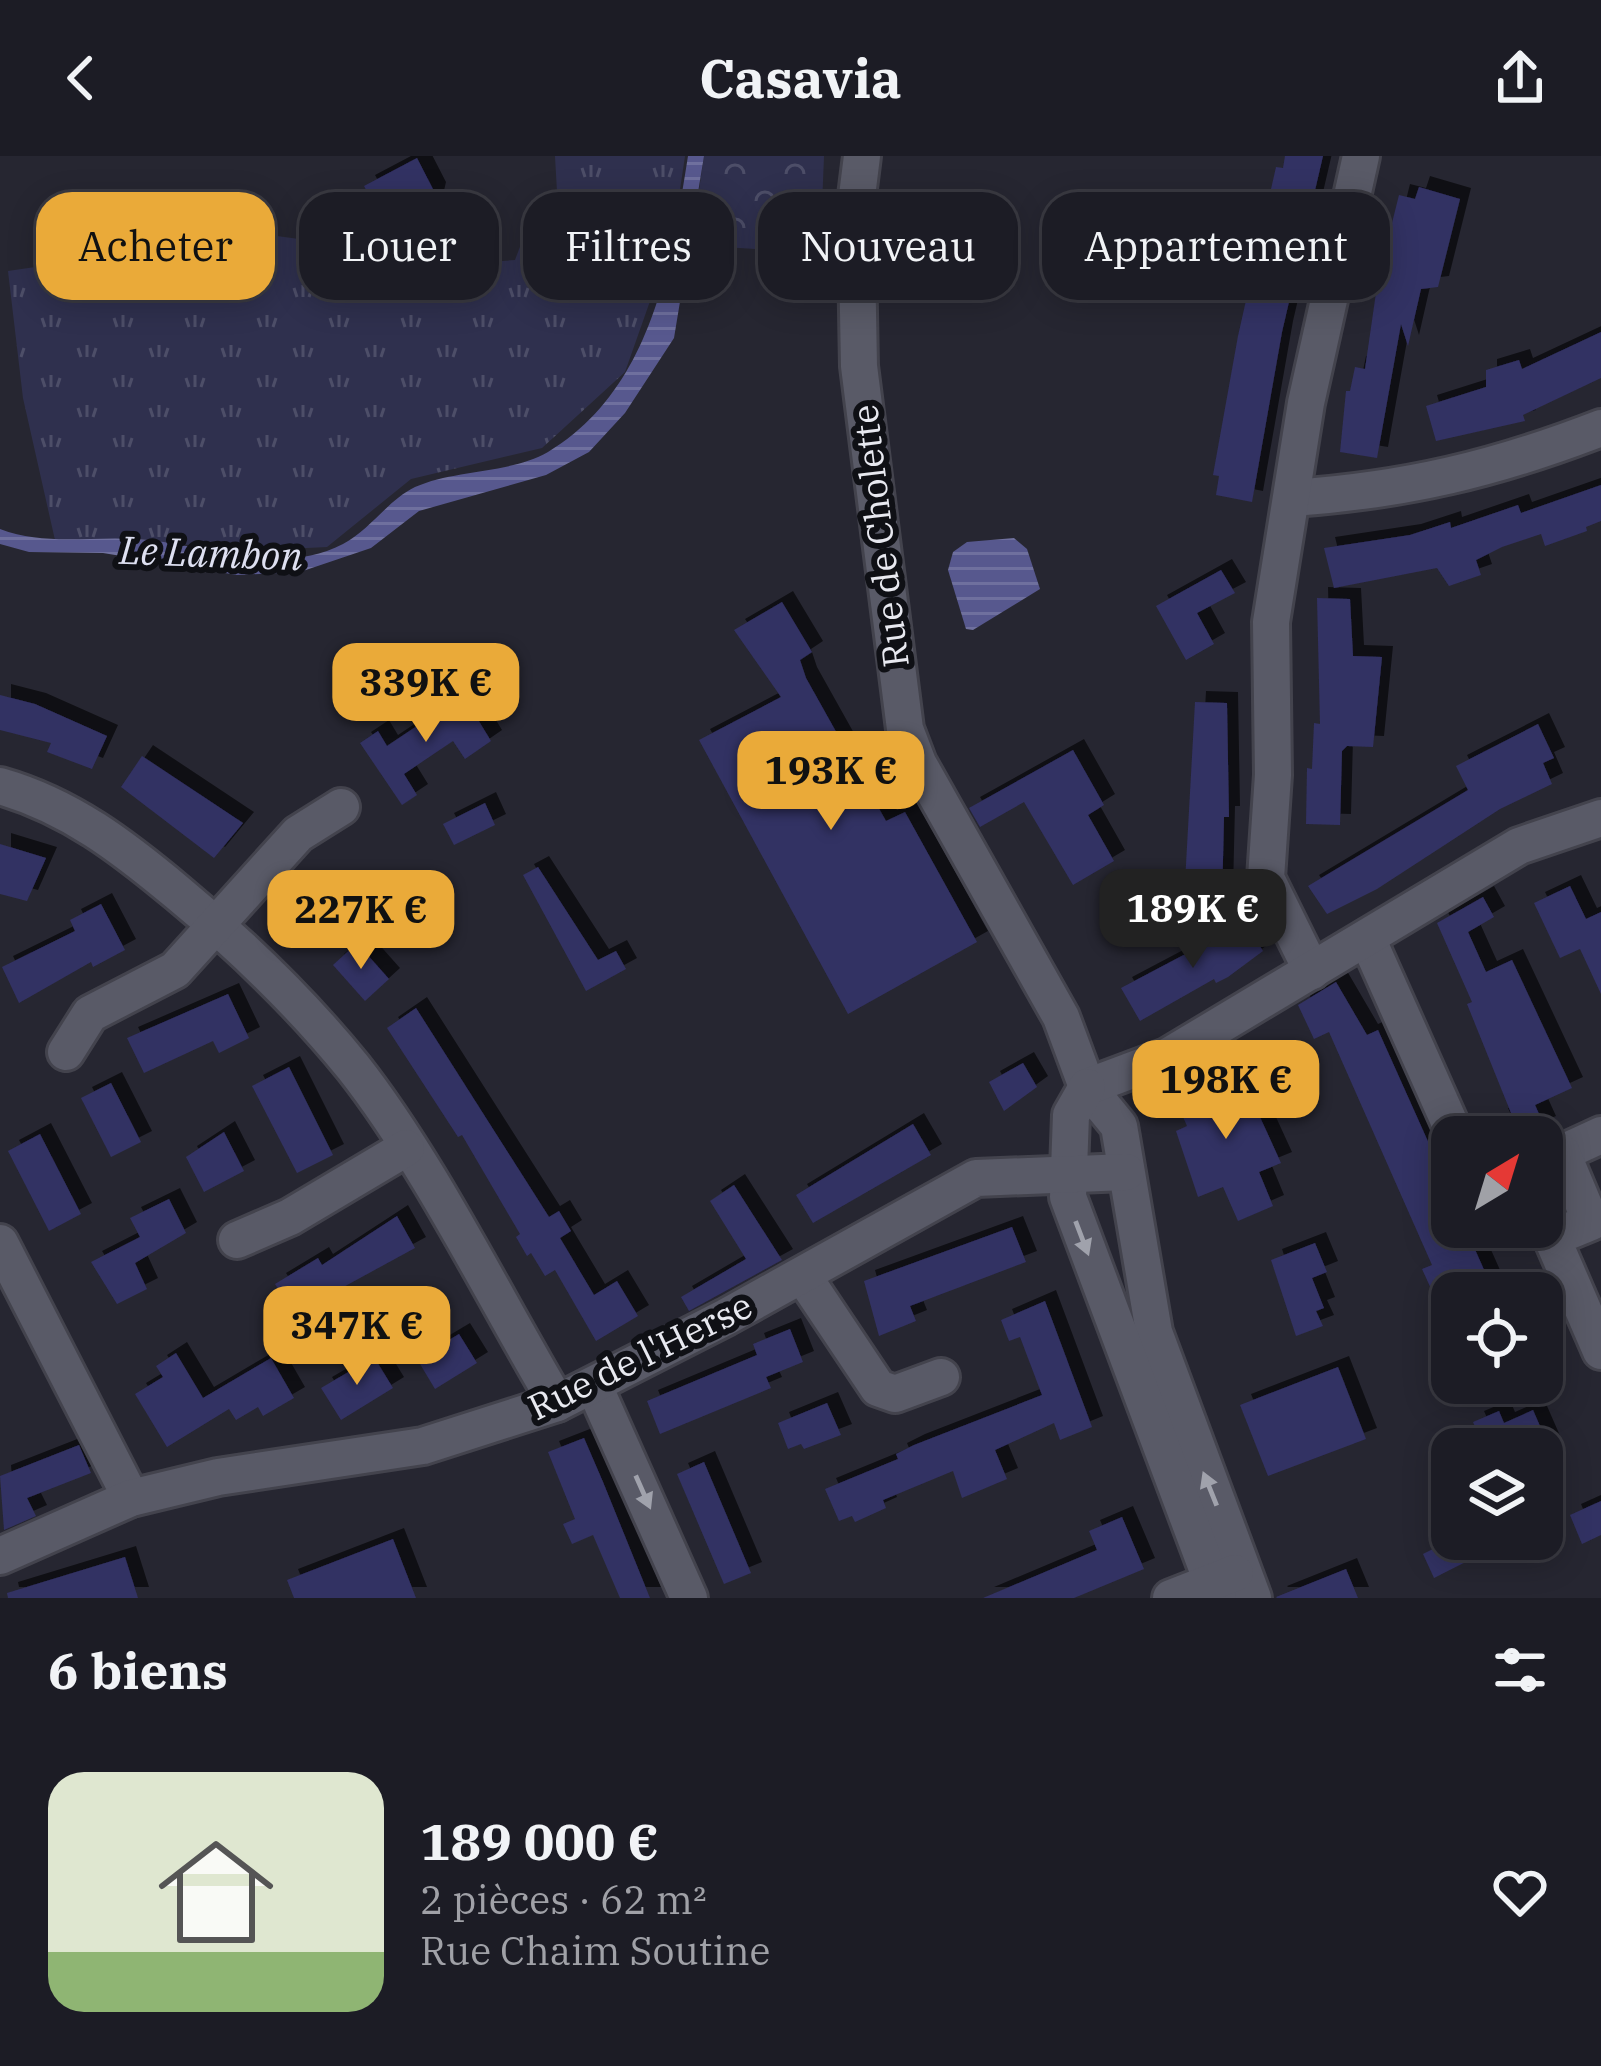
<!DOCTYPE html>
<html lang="fr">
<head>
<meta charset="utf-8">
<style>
	body { margin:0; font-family:"IBM Plex Serif",serif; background:#292932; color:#f1f3f6; height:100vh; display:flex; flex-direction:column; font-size:45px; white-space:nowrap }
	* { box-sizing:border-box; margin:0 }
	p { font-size:39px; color:#a0a1a7 }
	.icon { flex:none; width:66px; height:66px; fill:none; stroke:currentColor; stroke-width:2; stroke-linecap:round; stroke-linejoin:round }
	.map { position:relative; height:1442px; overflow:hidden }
	.drawer { display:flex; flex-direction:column; background:#1c1c25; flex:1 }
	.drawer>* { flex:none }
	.hud { position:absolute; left:36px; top:36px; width:1530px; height:108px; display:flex; gap:24px }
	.needle { width:78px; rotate:38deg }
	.buttons { position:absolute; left:1431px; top:960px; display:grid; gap:24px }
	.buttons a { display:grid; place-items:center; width:132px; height:132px; border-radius:24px; background:#1c1c25; box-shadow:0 6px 30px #0003,0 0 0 3px #3a3a42; font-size:60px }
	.price { position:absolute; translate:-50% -102px; padding:0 27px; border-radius:24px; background:#eaaa39; color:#111; font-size:39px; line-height:78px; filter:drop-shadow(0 3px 6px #0008) }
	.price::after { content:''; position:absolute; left:50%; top:72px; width:36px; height:27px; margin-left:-18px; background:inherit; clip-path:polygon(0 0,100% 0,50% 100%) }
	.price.current { background:#222; color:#fff }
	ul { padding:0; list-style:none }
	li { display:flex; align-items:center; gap:36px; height:300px; padding:0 48px }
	li span { display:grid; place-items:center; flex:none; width:336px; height:240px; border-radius:36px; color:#555 }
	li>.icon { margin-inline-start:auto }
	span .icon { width:144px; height:144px; fill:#fffc; stroke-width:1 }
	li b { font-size:51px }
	h2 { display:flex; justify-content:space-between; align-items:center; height:144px; padding:0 48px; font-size:51px }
	.pill { padding:0 42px; border-radius:36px; background:#1c1c25; box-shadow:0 6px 30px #0003,0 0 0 3px #3a3a42; font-size:42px; line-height:108px }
	.pill.current { background:#eaaa39; color:#111 }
	header { display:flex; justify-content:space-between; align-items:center; height:156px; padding:0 48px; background:#1c1c25; font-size:54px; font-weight:700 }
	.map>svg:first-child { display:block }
</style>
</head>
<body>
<header><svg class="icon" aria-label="back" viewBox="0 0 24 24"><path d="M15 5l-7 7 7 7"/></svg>Casavia<svg class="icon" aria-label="share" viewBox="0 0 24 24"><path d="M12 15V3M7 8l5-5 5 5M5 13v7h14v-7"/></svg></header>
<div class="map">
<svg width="1601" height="1442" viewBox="0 0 1601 1442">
	<defs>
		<pattern id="grass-tufts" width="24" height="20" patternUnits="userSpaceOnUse" patternTransform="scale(3)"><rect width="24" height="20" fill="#2f304e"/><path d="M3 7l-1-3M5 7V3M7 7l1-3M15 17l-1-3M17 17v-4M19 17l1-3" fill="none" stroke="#4d4e68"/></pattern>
		<pattern id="forest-crowns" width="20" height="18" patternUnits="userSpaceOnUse" patternTransform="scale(3)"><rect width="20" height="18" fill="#2f304e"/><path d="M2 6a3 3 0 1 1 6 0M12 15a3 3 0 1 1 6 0" fill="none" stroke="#4d4e68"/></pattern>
		<pattern id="water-rules" width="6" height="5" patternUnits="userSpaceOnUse" patternTransform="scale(3)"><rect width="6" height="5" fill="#57588e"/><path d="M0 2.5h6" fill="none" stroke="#6f709e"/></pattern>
		<filter id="shadow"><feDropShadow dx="11" dy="-11" stdDeviation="0" flood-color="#0009"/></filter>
	</defs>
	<rect width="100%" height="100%" fill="#262631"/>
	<!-- grass -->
	<polygon fill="url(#grass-tufts)" points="555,0 685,0 673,80 625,216 542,292 411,323 327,391 241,395 138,383 55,384 23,242 8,115 262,78 475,107 515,104 540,38 557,35"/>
	<!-- forest -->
	<polygon fill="url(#forest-crowns)" points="704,0 824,0 820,97 691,89"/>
	<!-- water -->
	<g fill="url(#water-rules)">
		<path d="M688,0h16l-30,182 -49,75 -36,39 -43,23 -127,36 -48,37 -71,24 -63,3 -134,-22 -74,-1 -29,-8v-15c45,17 89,7 136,10 68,4 141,39 207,5 27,-14 45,-44 72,-57 40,-18 95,-13 133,-35 103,-62 123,-188 140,-296z"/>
		<polygon points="1014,382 1027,393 1040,433 973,474 966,473 948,414 953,396 967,386"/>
	</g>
	<!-- building -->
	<g fill="#323163" filter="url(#shadow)">
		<polygon points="1285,0 1323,0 1282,176 1252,346 1216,339 1219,320 1213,319 1238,180 1276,11 1283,12"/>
		<polygon points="417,2 435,37 425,80 378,69 380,60 364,30"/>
		<polygon points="1419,31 1460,43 1438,131 1421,133 1408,190 1401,168 1377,302 1340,296 1346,235 1350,235 1355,211 1365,213 1378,123 1399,39 1415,43"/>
		<polygon points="439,74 476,82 475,107 434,98"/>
		<polygon points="1601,176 1601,222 1523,259 1525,265 1436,285 1426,250 1486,231 1486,214 1519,204 1522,213"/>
		<polygon points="1601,329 1601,365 1586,371 1587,375 1545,390 1541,378 1502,391 1476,404 1481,419 1449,430 1437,412 1334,432 1324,392 1410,379 1450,366 1451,372 1518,349 1521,357"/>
		<polygon points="1221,414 1235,437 1197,457 1214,488 1186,504 1156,450"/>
		<polygon points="1317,442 1350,443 1353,500 1382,501 1373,591 1347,590 1342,595 1340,669 1306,668 1307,612 1312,613 1314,567 1320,568"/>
		<polygon points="782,446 812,496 800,504 806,522 886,665 905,656 977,786 848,858 699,584 781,541 734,474"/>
		<polygon points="0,539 35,548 107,580 92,613 47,596 51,587 0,574"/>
		<polygon points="463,539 491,585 465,603 453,585 404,618 417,639 402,649 360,587 378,575 387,590"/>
		<polygon points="1195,546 1227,547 1229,661 1224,661 1222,746 1184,745"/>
		<polygon points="1538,568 1554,602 1543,607 1552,628 1500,653 1377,733 1327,758 1308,730 1468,634 1456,610"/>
		<polygon points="1073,594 1104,649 1088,659 1114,705 1073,729 1024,646 980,671 969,652"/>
		<polygon points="142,600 243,667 214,702 121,631"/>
		<polygon points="485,647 495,669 454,689 443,668"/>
		<polygon points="0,688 46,702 27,745 0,738"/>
		<polygon points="538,711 598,804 616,795 626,813 586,835 523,719"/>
		<polygon points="316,725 340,748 307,784 279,759"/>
		<polygon points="1570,730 1586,763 1601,756 1601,838 1580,793 1560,802 1534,747"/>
		<polygon points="1483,741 1494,761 1468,776 1486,816 1512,804 1572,932 1535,949 1545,971 1522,981 1505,981 1497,963 1511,957 1467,848 1472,846 1437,767"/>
		<polygon points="101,748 125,794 93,811 91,806 19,847 2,811 75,775 70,764"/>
		<polygon points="1246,766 1263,795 1228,821 1216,827 1214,823 1140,865 1121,832"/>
		<polygon points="357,787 389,823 365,845 333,809"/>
		<polygon points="1336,826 1367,879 1378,874 1452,1039 1452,1071 1465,1071 1489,1125 1452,1137 1452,1206 1428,1153 1438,1148 1422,1113 1432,1109 1329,876 1314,883 1298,849"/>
		<polygon points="228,838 249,882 219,897 213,885 144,917 127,882"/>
		<polygon points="416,852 549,1061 559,1055 571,1075 560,1082 594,1139 617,1125 638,1160 596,1185 555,1114 545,1120 531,1097 527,1100 516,1081 520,1078 462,979 458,981 387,872"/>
		<polygon points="1023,907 1037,931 1004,955 989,926"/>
		<polygon points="1226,909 1234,928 1243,924 1281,1007 1259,1016 1273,1050 1238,1065 1223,1031 1198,1041 1176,975 1187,970 1174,940 1203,929 1199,920"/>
		<polygon points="289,911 333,999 297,1017 252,930"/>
		<polygon points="111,927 141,986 111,1001 81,942"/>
		<polygon points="913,968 931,999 813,1067 796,1039"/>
		<polygon points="224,976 244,1015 204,1036 186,1001"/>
		<polygon points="40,978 81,1058 49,1075 8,995"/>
		<polygon points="734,1029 782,1104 689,1155 681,1141 746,1103 710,1045"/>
		<polygon points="169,1043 186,1077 135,1107 147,1133 117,1148 91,1106 140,1081 130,1062"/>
		<polygon points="397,1060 415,1092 294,1158 275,1128 318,1102 322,1109"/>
		<polygon points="1012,1071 1026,1106 910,1150 916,1165 879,1180 864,1125"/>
		<polygon points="1315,1087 1327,1116 1312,1122 1324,1152 1316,1155 1323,1170 1296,1180 1271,1104"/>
		<polygon points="1045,1145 1092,1271 1060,1284 1054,1267 995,1294 1007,1323 962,1342 953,1315 883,1344 886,1352 855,1366 852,1360 839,1365 825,1333 898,1303 896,1298 914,1289 1042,1239 1020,1181 1009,1185 1001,1164"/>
		<polygon points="790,1173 803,1206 766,1221 771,1232 660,1278 647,1245 757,1199 753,1188"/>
		<polygon points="459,1178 477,1207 435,1233 417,1203"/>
		<polygon points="176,1197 203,1242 271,1202 294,1242 263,1260 258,1251 236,1264 229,1253 167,1291 135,1238 163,1221 156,1210"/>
		<polygon points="374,1201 393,1232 341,1264 321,1232"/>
		<polygon points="1338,1211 1366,1283 1268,1320 1240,1249"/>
		<polygon points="827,1247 841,1279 804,1293 801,1288 788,1293 778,1267"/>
		<polygon points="1533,1254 1550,1293 1485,1293 1473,1266 1499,1255 1504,1267"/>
		<polygon points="584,1282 603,1326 650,1442 620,1442 593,1379 572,1388 563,1368 575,1363 548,1296"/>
		<polygon points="79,1289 91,1317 27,1342 36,1360 4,1374 0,1320"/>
		<polygon points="704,1306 751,1417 724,1428 677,1318"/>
		<polygon points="1601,1345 1601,1379 1582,1388 1570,1359"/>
		<polygon points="1122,1361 1144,1413 1074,1442 983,1442 1097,1394 1089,1375"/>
		<polygon points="393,1383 416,1442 294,1442 287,1424"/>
		<polygon points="1453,1383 1511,1383 1434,1422 1423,1398"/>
		<polygon points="125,1401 138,1442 8,1442 7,1437"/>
		<polygon points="1346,1413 1358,1442 1277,1442 1276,1441"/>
	</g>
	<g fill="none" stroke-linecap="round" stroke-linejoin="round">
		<defs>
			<g id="minor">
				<polyline points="862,0 856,48 859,210 905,573 918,607 1061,861 1087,931 1119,970 1154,1176 1253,1442"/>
				<path d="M1293,342c113,-8 202,-29 308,-70"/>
				<path d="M0,630c70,20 123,61 178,107 64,53 123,110 175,174 75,95 141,230 204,336"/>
				<polyline points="1367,782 1456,981"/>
				<polyline points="1312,815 1266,722 1273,619 1271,466 1306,247 1361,0"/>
				<polyline points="66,896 90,858 175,814 298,678 341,651"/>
				<polyline points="1087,931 1167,901 1519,690 1601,662"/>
				<polyline points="1087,931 1071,959 1068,1041 1218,1442"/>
				<polyline points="1562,997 1601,979"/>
				<polyline points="1542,1007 1562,997 1591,1066 1552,1082 1601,1195"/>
				<polyline points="237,1084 290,1061 406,992"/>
				<polyline points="0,1087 131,1342"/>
				<polyline points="803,1120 878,1232 895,1238 941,1221"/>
				<polyline points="594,1230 689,1442"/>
				<polyline points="0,1400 131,1342 218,1321 423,1290 557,1247 726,1161 976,1022 1126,1016"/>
				<polyline points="1171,1442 1235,1417"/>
			</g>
		</defs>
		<!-- minor casing -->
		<use href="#minor" stroke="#43434d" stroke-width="42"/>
		<!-- minor -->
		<use href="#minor" stroke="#595a67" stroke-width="36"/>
	</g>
	<!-- one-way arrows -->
	<defs><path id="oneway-solid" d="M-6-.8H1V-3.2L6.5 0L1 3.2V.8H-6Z" transform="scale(3)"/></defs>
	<g fill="#a0a2ac">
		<use href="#oneway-solid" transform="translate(1082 1082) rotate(69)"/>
		<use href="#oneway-solid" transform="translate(1210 1333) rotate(-112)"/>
		<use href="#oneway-solid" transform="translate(643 1336) rotate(66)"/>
	</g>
	<g text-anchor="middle" stroke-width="12" stroke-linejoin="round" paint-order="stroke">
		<!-- street labels -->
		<g font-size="36" fill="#e8e9f0" stroke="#0f1015">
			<text transform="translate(880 380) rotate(-97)" y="13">Rue de Cholette</text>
			<text transform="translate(640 1200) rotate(-26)" y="13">Rue de l'Herse</text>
		</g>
		<!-- water labels -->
		<g font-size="39" font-style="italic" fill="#dee0f1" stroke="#0f1015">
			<text transform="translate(211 397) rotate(2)" y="14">Le Lambon</text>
		</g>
	</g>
</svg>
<div class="buttons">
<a><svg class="needle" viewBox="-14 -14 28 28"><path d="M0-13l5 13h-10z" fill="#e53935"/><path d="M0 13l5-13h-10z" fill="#a0a1a7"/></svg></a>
<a><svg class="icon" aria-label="locate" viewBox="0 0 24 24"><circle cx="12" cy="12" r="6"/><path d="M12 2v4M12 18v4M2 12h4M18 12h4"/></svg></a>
<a><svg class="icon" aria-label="layers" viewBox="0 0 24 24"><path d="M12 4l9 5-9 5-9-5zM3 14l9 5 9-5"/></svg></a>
</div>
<b class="price" style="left:426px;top:589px">339K €</b>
<b class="price" style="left:831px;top:677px">193K €</b>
<b class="price current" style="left:1193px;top:815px">189K €</b>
<b class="price" style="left:361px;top:816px">227K €</b>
<b class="price" style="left:1226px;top:986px">198K €</b>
<b class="price" style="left:357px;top:1232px">347K €</b>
<div class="hud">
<a class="pill current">Acheter</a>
<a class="pill">Louer</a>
<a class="pill">Filtres</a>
<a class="pill">Nouveau</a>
<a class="pill">Appartement</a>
</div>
</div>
<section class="drawer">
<h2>6 biens<svg class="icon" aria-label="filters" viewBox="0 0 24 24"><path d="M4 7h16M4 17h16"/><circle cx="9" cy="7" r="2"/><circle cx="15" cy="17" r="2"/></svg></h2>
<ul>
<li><span style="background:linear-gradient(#dfe7d0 75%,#8fb573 0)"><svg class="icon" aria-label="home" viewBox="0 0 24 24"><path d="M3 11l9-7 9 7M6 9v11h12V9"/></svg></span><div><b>189 000 €</b><p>2 pièces · 62 m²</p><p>Rue Chaim Soutine</p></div><svg class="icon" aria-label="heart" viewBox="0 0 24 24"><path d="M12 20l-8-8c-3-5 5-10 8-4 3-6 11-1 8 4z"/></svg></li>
</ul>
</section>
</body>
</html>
